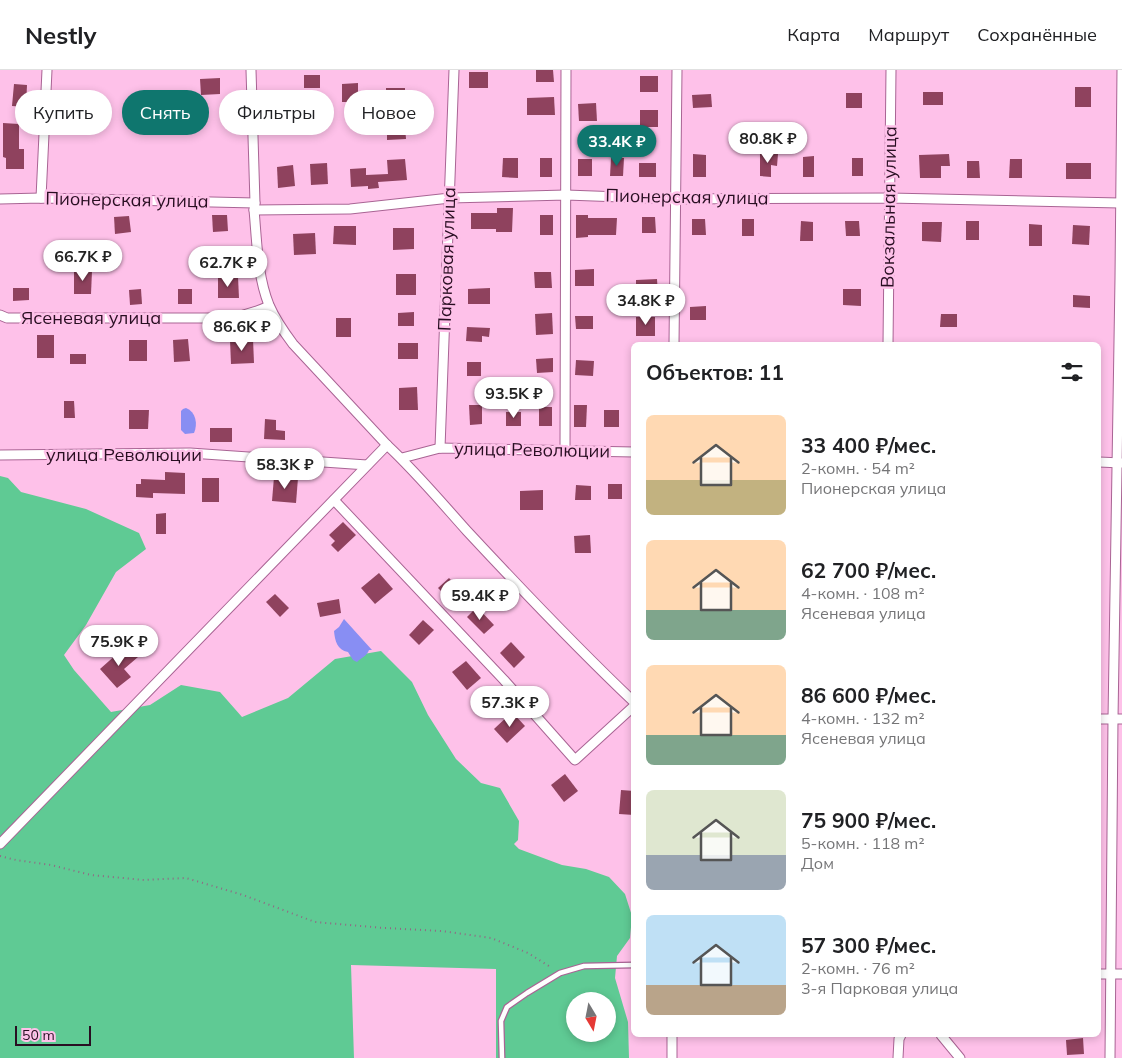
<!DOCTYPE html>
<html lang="ru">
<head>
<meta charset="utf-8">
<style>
	body { margin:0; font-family:Mulish,sans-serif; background:#f6f6f6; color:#202124; height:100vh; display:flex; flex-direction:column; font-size:19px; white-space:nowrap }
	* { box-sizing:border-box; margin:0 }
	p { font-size:16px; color:#757577 }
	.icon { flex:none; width:28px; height:28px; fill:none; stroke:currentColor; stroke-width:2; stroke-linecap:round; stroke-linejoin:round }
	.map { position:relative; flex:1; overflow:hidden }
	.sheet { position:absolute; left:631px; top:272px; width:470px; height:695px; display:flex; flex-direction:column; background:#fff; border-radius:8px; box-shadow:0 2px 8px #0003 }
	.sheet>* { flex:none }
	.hud { position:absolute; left:15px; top:20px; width:475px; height:45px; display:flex; gap:10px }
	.needle { width:32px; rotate:170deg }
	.controls { position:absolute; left:566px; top:922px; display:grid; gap:10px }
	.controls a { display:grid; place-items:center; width:50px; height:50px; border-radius:50%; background:#fff; box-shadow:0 2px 8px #0003; font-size:25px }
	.scale { position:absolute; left:15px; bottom:12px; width:76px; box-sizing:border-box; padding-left:5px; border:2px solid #290e22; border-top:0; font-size:14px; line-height:18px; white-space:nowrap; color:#290e22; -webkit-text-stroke:4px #fec1e9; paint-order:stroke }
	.price { position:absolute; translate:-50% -42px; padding:0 11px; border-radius:18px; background:#fff; color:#222; font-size:16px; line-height:32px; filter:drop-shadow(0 1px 2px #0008) }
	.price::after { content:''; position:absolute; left:50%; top:30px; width:15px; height:11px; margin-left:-8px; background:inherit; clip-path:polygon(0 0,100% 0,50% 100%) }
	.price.current { background:#0f766e; color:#fff }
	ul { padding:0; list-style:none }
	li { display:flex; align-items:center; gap:15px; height:125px; padding:0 15px }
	li span { display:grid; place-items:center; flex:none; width:140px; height:100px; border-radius:8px; color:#555 }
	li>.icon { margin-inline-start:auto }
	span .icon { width:60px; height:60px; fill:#fffc; stroke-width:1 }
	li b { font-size:21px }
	h2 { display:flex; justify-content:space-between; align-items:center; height:60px; padding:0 15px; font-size:21px }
	.tag { padding:0 18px; border-radius:22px; background:#fff; box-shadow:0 2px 8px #0003; font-size:18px; line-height:45px }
	.tag.current { background:#0f766e; color:#fff }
	header { display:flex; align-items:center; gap:30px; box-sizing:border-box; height:70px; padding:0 25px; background:#fff; border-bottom:1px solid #e0e0e0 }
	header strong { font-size:24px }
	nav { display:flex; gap:28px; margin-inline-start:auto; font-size:18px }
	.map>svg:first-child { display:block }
</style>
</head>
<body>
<header>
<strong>Nestly</strong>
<nav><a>Карта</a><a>Маршрут</a><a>Сохранённые</a></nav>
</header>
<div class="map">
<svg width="1122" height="988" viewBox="0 0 1122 988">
	<rect width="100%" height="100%" fill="#fec1e9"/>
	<!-- green -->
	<path fill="#5fca94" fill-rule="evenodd" d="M0,406l8,2 13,14 65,17 53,24 7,16 -30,23 -30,53 -22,30 10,15 37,42 39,-7 31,-20 39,7 22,25 46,-19 47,-39 46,-8 31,31 16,33 28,44 25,24 19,5 19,33 -1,19 -4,4 5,5 43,16 24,4 23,8 16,17 7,22 -2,22 -13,18 -2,22 13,44 1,36h-133v-89l-145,-4 3,93h-354zM575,931h33v33h-33z"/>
	<!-- water -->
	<g fill="#888ef3">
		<path d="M186,338c10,4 12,16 8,25l-9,1 -4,-4v-19l2,-2z"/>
		<path d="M344,549l28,31h-3c-2,6 -8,8 -12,12l-4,-2 -5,-8c-11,-2 -13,-11 -14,-21l5,-4z"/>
	</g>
	<!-- building -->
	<g fill="#8f425e">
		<polygon points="536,0 553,0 554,12 536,12"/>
		<rect x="469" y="2" width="19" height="16"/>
		<rect x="304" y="5" width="16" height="13"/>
		<rect x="640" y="6" width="18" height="16"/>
		<polygon points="220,8 220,24 201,25 200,9"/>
		<polygon points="358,13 358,32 342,32 342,14"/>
		<polygon points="14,14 27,15 26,37 12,36"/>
		<rect x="1075" y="17" width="16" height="20"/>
		<rect x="386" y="18" width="19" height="13"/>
		<rect x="923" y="22" width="20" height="13"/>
		<rect x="846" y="23" width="16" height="15"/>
		<polygon points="711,24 712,37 693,38 692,25"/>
		<polygon points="554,27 555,45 527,45 527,28"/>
		<polygon points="596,33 597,51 579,51 578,34"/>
		<rect x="640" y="40" width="18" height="17"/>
		<polygon points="3,53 19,54 19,79 24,79 24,99 6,99 6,88 3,87"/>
		<polygon points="387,56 405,56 406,69 387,70"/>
		<polygon points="693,84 706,85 706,107 693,107"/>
		<polygon points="760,84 778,84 777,96 771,95 771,107 760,106"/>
		<polygon points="949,84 950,96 941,96 941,108 920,108 919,85"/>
		<polygon points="814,86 814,107 803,107 803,87"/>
		<polygon points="503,88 518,88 518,108 502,107"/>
		<rect x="540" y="88" width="12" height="19"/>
		<polygon points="611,88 624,88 623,106 610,106"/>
		<rect x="852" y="88" width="11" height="18"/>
		<polygon points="405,89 407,110 378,112 379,118 368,119 368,116 351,117 350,99 366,98 366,105 388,104 387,90"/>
		<rect x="578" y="89" width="14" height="17"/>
		<polygon points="1010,89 1022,89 1022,108 1009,108"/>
		<polygon points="967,91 979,91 980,108 967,108"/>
		<polygon points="327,93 328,114 311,115 310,94"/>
		<rect x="639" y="93" width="17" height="14"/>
		<rect x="1066" y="93" width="25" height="16"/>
		<polygon points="293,95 295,116 278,118 277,97"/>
		<polygon points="497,138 513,138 512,162 496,162 496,159 471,159 471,143 497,143"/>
		<polygon points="212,145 227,145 228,161 213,162"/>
		<rect x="540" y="145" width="13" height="20"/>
		<polygon points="576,145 588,145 588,148 617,148 616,165 588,165 588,167 576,168"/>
		<polygon points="129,146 131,162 115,164 114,147"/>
		<polygon points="642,147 655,147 656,163 642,163"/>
		<polygon points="692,149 705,149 706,165 692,165"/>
		<rect x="742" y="149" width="12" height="17"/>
		<polygon points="801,151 813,152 813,171 800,171"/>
		<polygon points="845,151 859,151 860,166 846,166"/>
		<rect x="966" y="151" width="13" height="19"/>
		<polygon points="922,152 942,152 941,172 922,171"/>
		<polygon points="1029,154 1042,155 1042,176 1029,176"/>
		<polygon points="1073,155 1090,156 1089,175 1072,174"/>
		<polygon points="334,156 356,156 356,175 333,174"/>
		<polygon points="393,158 414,158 414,179 393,180"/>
		<polygon points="315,163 316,184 294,185 293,164"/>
		<polygon points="594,199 594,216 575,216 575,200"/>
		<polygon points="74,201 92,201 91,224 74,224"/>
		<polygon points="534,202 551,202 552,218 535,218"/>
		<rect x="396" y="204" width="20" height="21"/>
		<polygon points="238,207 239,228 218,228 218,208"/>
		<polygon points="657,209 658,226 636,227 636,210"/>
		<polygon points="13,218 29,218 29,230 13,231"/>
		<polygon points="490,218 490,234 468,234 468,219"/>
		<polygon points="141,219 142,234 130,235 129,220"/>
		<rect x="178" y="219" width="14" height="15"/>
		<polygon points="843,219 861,219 861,236 843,235"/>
		<polygon points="1073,225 1090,226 1090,238 1073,237"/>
		<polygon points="706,236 706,250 690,250 690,237"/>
		<polygon points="414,242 414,256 398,256 398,243"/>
		<polygon points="552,243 553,264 536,265 535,244"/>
		<polygon points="941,244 957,244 957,257 940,257"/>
		<polygon points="575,246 593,246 593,259 576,259"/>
		<rect x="636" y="247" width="19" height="19"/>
		<rect x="336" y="248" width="15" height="19"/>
		<polygon points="467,257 490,258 489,267 482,266 482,272 466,271"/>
		<rect x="37" y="265" width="17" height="23"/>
		<polygon points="188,269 190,291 174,292 173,270"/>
		<polygon points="253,269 254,293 231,294 230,270"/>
		<rect x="129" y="270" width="18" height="21"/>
		<rect x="398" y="273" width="20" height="16"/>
		<rect x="70" y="284" width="16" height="10"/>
		<polygon points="553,288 553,302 537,303 536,289"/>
		<polygon points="576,290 594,291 593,306 575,305"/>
		<rect x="467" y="292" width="14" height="14"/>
		<polygon points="417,317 418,340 399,340 399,318"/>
		<polygon points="64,331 74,331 75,348 64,348"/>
		<polygon points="469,335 482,335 482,354 470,355"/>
		<polygon points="574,335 587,335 586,357 574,357"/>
		<rect x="539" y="337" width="13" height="19"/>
		<polygon points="129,340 149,340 148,359 129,359"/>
		<rect x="604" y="340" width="15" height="17"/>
		<rect x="506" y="342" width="15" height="14"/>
		<polygon points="265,349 276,350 276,360 285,361 285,370 264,369"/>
		<rect x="210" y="358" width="22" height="14"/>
		<polygon points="165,402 185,403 185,424 153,423 153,428 136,427 136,414 141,414 141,409 165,410"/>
		<polygon points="274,407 298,408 296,433 272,431"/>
		<rect x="202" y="408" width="17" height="24"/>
		<rect x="608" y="414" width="14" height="15"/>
		<polygon points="576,415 591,416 591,430 575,430"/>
		<polygon points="543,420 543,440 520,440 520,421"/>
		<polygon points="166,443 166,464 156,464 156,444"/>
		<polygon points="343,452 356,465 338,482 331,475 335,471 329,465"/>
		<polygon points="590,465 591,483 575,483 574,466"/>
		<polygon points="379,503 393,519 375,534 361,518"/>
		<polygon points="449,508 463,523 453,533 438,518"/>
		<polygon points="275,524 289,538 280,547 266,532"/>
		<polygon points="339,529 341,543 320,547 317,533"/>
		<polygon points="477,537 494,555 484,564 467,547"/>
		<polygon points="423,550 434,560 419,575 409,565"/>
		<polygon points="511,572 525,587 514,598 500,583"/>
		<polygon points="127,575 138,587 124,599 131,607 117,618 100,599"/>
		<polygon points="466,591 481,608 467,620 452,602"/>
		<polygon points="512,642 525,656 507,673 494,659"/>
		<polygon points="565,704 578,721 564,732 551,715"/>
		<polygon points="621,720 634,721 634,745 619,744"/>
		<polygon points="1083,968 1084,984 1067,985 1066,970"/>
	</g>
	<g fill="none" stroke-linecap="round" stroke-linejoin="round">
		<defs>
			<polyline id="lane" points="502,988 501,951 507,937 527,923 560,903 584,896 634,895"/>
			<g id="street">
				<path d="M251,0l4,133 -1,7c3,31 3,65 15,95 6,14 15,27 24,39l94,101c29,27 54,57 80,86 54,58 109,116 167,171"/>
				<polyline points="41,128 47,0"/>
				<polyline points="0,129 41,128 255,133"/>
				<polyline points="254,140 350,139 450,128 566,125 676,129 889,128 1120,133"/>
				<path d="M0,245l7,3h221c15,-2 28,-6 41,-12"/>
				<polyline points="674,275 677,0"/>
				<polyline points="888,275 891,0"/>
				<polyline points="440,378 454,0"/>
				<polyline points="565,380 566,0"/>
				<polyline points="0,385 190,383 367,395"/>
				<polyline points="402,388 440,378 634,382"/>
				<polyline points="1099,392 1122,393"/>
				<polyline points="334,430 504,610 575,690 634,636"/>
				<polyline points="1099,649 1122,649"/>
				<polyline points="0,774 387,375"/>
				<polyline points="1099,904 1122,904"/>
				<polyline points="672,965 672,988"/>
				<polyline points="941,965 960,988"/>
				<polyline points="898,988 899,969 901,965"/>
				<polyline points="1110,988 1113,649 1120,208 1122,0"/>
			</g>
		</defs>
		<!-- lane casing -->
		<use href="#lane" stroke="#a96494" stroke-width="7"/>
		<!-- street casing -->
		<use href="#street" stroke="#a96494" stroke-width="11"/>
		<!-- path -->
		<polyline stroke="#926684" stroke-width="2" stroke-dasharray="1 4" stroke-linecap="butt" points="0,786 16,790 51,795 91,805 144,810 186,808 243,825 315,852 384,858 442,861 491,868 528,883 552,898"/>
		<!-- lane -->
		<use href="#lane" stroke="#fff" stroke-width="4.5"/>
		<!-- street -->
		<use href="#street" stroke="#fff" stroke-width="9"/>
	</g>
	<g text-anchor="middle" stroke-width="5" stroke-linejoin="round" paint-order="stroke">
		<!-- street labels -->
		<g font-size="18" fill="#290e22" stroke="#fec1e9">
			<text transform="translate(687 127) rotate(1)" y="6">Пионерская улица</text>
			<text transform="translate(127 130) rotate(1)" y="6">Пионерская улица</text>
			<text transform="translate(889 137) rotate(-89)" y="6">Вокзальная улица</text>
			<text transform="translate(447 189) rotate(-88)" y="6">Парковая улица</text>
			<text x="91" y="254">Ясеневая улица</text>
			<text transform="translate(532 380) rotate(1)" y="6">улица Революции</text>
			<text x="124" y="391">улица Революции</text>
		</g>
	</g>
</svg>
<div class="controls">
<a><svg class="needle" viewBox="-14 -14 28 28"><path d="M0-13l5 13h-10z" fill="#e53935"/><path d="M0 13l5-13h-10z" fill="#757577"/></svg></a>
</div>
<div class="scale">50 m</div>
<b class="price" style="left:768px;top:94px">80.8K ₽</b>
<b class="price current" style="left:617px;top:97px">33.4K ₽</b>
<b class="price" style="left:83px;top:212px">66.7K ₽</b>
<b class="price" style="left:228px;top:218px">62.7K ₽</b>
<b class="price" style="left:646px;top:256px">34.8K ₽</b>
<b class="price" style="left:242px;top:282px">86.6K ₽</b>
<b class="price" style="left:514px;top:349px">93.5K ₽</b>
<b class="price" style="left:285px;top:420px">58.3K ₽</b>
<b class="price" style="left:480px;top:551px">59.4K ₽</b>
<b class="price" style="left:119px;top:597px">75.9K ₽</b>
<b class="price" style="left:510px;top:658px">57.3K ₽</b>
<div class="hud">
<a class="tag">Купить</a>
<a class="tag current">Снять</a>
<a class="tag">Фильтры</a>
<a class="tag">Новое</a>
</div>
<section class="sheet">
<h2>Объектов: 11<svg class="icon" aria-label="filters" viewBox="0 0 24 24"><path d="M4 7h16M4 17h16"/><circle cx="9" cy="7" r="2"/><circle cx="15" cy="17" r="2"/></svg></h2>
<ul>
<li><span style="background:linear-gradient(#ffd9b3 65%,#c2b280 0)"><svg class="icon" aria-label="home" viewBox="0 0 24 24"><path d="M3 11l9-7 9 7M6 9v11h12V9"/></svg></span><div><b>33 400 ₽/мес.</b><p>2-комн. · 54 m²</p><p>Пионерская улица</p></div></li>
<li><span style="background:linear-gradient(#ffd9b3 70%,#7fa58c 0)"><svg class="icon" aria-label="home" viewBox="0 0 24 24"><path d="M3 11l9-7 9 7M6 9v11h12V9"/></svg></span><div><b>62 700 ₽/мес.</b><p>4-комн. · 108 m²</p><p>Ясеневая улица</p></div></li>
<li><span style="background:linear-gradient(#ffd9b3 70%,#7fa58c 0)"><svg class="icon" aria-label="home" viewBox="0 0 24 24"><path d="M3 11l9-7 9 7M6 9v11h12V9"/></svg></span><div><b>86 600 ₽/мес.</b><p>4-комн. · 132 m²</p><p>Ясеневая улица</p></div></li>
<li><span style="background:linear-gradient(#dfe7d0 65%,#9aa5b1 0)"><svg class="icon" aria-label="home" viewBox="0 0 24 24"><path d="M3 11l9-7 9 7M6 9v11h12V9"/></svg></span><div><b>75 900 ₽/мес.</b><p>5-комн. · 118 m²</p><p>Дом</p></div></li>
<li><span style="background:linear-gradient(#bfe0f5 70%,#b9a48a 0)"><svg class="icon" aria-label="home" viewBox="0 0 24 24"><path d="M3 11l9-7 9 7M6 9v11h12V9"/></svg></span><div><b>57 300 ₽/мес.</b><p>2-комн. · 76 m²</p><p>3-я Парковая улица</p></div></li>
</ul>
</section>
</div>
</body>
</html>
